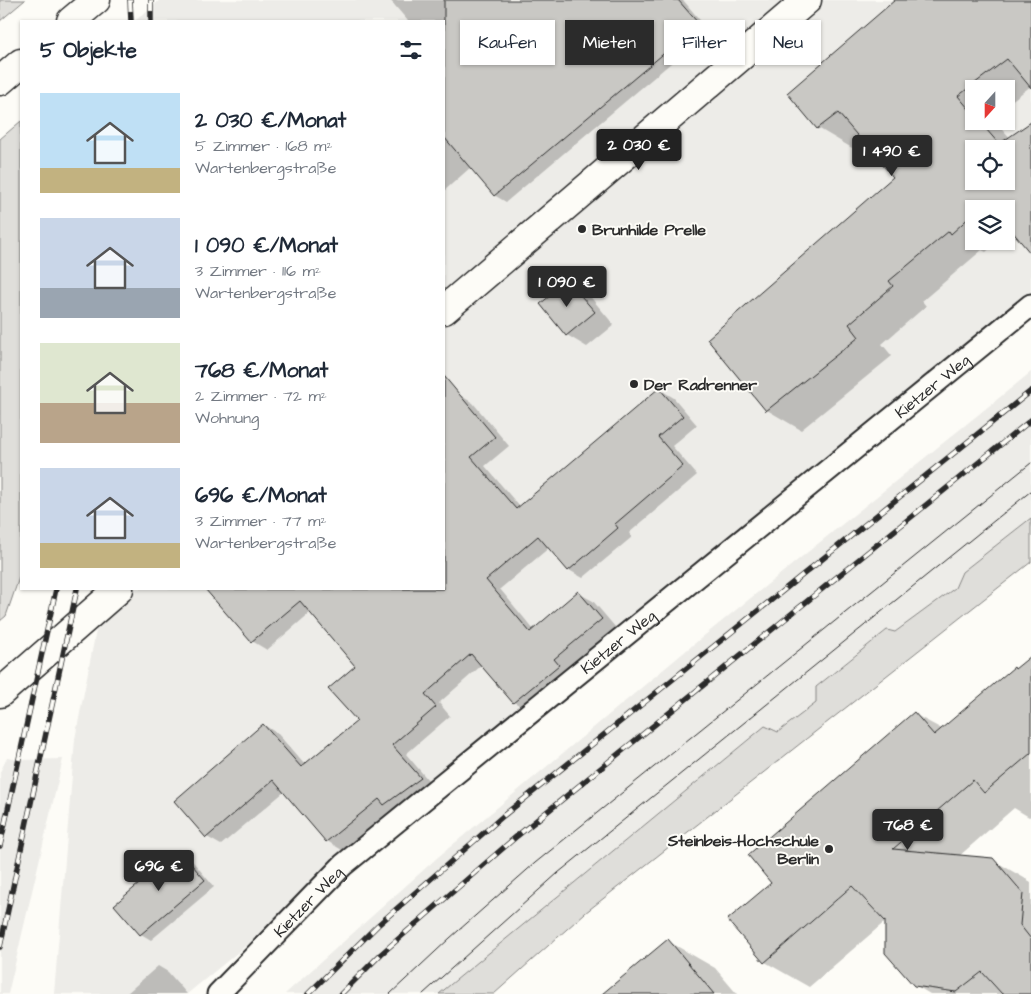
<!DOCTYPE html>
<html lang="de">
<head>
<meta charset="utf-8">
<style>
	body { margin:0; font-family:"Architects Daughter",sans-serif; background:#f6f6f7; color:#1f2937; height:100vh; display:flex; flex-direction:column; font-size:19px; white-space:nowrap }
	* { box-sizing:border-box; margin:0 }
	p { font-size:16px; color:#747a83 }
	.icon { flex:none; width:28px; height:28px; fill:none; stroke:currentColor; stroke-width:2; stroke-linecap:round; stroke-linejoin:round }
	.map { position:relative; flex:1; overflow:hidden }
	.sheet { position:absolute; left:20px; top:20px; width:425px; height:570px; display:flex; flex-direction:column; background:#fff; border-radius:0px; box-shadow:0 1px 4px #0004 }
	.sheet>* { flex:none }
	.banner { position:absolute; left:460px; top:20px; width:475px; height:45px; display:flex; gap:10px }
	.needle { width:32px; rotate:201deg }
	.fabs { position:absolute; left:965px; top:80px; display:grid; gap:10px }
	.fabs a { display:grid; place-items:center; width:50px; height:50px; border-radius:0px; background:#fff; box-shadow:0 1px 4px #0004; font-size:25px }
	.price { position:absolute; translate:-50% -42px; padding:0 11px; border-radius:5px; background:#2b2b2b; color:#fff; font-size:16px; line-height:32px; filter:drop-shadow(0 1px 2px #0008) }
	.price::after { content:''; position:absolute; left:50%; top:30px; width:15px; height:11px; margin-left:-8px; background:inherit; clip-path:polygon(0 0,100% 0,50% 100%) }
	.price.on { background:#222; color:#fff }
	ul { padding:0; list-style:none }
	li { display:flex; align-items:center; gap:15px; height:125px; padding:0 20px }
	li span { display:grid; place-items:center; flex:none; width:140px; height:100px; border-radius:0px; color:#555 }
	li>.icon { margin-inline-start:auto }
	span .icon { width:60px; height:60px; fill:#fffc; stroke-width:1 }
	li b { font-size:21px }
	h2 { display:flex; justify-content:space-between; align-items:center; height:60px; padding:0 20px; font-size:21px }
	.pill { padding:0 18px; border-radius:0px; background:#fff; box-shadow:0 1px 4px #0004; font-size:18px; line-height:45px }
	.pill.on { background:#2b2b2b; color:#fff }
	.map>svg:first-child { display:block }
</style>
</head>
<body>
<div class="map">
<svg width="1031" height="994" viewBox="0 0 1031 994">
	<rect width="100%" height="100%" fill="#fdfcf7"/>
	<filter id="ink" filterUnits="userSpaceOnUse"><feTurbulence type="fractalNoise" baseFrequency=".02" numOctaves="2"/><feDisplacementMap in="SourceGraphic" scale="10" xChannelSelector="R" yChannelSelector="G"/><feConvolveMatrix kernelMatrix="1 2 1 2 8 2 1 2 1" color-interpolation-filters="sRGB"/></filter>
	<g filter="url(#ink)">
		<!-- built -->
		<g fill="#edece8" fill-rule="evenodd">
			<path d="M160,0h871v301l-844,693h-133l21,-255 29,-150h340v-568h-309zM974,89h32v32h-32zM974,149h32v32h-32zM974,209h32v32h-32z"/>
			<polygon points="1031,372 1031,518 962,572 955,588 895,632 887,630 816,687 817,703 778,733 765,726 439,994 285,994 438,857 700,639"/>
			<polygon points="7,758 19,760 63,759 8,994 0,994 0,772"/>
		</g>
		<!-- green -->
		<g fill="#dfdeda" stroke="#858482">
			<polygon points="0,0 25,0 0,21"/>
			<polygon points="21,121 21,572 6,616 0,621 0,139"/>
			<polygon points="1031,518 1031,562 585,913 494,994 439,994 765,726 778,732 816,703 816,687 887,630 895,632 955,588 962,572"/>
		</g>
		<!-- shadow -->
		<g fill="#0003" fill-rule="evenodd">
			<polygon points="390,0 683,0 709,31 506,202 494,195 471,167 444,191 444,21 408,21"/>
			<path d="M897,0h134v86l-25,19v-16h-32v32h21l18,20 18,11v100l-19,-23 -6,5v-25h-32v32h24l-12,11 -4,-2 -60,51 4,5 -44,38 10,12 -91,74 -34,-20 -59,-71 187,-162 -32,-38 -11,9 -34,-20zM974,149h32v32h-32z"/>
			<polygon points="568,282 588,294 614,325 587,347 567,335 541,304"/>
			<polygon points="659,389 674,398 697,425 672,446 697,475 629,533 632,537 583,578 569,570 550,547 500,589 534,630 578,593 593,601 616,628 568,668 529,711 514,702 482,665 439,703 450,716 406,754 434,787 399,813 392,809 342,850 327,841 284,792 221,845 207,837 264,725 278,734 305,765 359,721 357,666 311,612 267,650 252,641 207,589 444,589 444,406 458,394 473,403 509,446 485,466 520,507"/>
			<polygon points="1031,658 1031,816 1029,817 1014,808 958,857 993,860 1031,882 1031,994 930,994 915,985 887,920 809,987 765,962 773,883 914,714 942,729"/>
			<polygon points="179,851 189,857 214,887 151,940 141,934"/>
			<polygon points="668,941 715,968 737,994 604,994"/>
			<polygon points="158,966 168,972 187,994 126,994"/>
		</g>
		<!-- building -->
		<g fill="#c9c8c4" stroke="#2b2b2b" fill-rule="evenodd">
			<polygon points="444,0 678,0 699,24 494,196 444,137"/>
			<path d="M895,0h136v88l-24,-29 -49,37 16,19v6h5l20,23 32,-22v132l-25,-30v-15h-13l-6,-8 -9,8h-4v4l-23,21 -2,-3 -60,50 4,5 -44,38 10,13 -93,74 -59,-72 186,-162 -55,-64 -21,16 -30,-36zM974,149h32v32h-32z"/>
			<polygon points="568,281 595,312 566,336 540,304"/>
			<polygon points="444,376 495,437 471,457 516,509 659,388 683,416 658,437 683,466 615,524 618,528 568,571 538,536 486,580 530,632 578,591 602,619 554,659 559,665 513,703 471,654 425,694 436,707 392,745 421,778 384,805 379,799 326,842 273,780 206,838 174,801 263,724 301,767 357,721 328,689 355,666 300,601 251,642 205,589 444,589"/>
			<polygon points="1031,656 1031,753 984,793 973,780 893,849 993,858 1023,893 1020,925 1031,939 1031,994 1002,994 982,972 956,992 914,986 885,953 885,921 852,886 764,963 727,920 771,883 748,855 914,712 934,735 1014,667 1015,669"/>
			<polygon points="179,850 205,880 140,935 114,905"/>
			<polygon points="668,939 714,994 602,994"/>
		</g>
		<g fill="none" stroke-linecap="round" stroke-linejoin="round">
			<defs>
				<g id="lane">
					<path id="s1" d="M218,994l125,-129 688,-560"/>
				</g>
				<g id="street">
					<polyline points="71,21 96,0"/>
					<polyline points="0,81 21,63"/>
					<polyline points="444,310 807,0"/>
					<polyline points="0,693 119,589"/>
				</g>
			</defs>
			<!-- lane casing -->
			<use href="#lane" stroke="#2b2b2b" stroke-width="25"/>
			<!-- street casing -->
			<use href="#street" stroke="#2b2b2b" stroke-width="31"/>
			<!-- lane -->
			<use href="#lane" stroke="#fdfcf7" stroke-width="21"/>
			<!-- street -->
			<use href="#street" stroke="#fdfcf7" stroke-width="28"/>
			<!-- tram -->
			<g stroke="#2b2b2b" stroke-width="1">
				<polyline points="390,994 450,938 535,863 1031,463"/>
				<polyline points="423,994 558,873 1031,491"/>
			</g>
			<defs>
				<g id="rail">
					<polyline points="130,0 131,21"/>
					<polyline points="151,0 151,21"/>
					<polyline points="0,846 56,589"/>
					<polyline points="0,947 77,589"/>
					<polyline points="308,994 378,925 503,816 1031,391"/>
					<polyline points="341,994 381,954 517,836 1031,420"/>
				</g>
			</defs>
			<!-- rail casing -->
			<use href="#rail" stroke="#2b2b2b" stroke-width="5.5"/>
			<!-- rail -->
			<use href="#rail" stroke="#fdfcf7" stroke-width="4" stroke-dasharray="11" stroke-linecap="butt"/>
		</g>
	</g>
	<!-- markers -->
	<g fill="#2b2b2b" stroke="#fdfcf7" stroke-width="2">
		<circle cx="582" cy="229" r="5"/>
		<circle cx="634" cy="384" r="5"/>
		<circle cx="829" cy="849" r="5"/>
	</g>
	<g text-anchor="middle" stroke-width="4" stroke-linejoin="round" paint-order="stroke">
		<!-- poi labels -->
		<g font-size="16" font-weight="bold" fill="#2b2b2b" stroke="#fdfcf7" text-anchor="start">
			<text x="592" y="235">Brunhilde Prelle</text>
			<text x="644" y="390">Der Radrenner</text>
			<text x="819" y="846" text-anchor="end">Steinbeis-Hochschule<tspan x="819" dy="18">Berlin</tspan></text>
		</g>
		<!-- street labels -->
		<g font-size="16" fill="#2b2b2b" stroke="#fdfcf7">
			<text dy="6" stroke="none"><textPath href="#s1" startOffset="939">Kietzer Weg</textPath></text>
			<text dy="6" stroke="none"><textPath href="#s1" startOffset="534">Kietzer Weg</textPath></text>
			<text dy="6" stroke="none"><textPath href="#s1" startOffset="129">Kietzer Weg</textPath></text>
		</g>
	</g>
</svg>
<div class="fabs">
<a><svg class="needle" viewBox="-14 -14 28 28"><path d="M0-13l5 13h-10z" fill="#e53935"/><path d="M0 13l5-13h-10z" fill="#747a83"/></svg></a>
<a><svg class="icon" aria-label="locate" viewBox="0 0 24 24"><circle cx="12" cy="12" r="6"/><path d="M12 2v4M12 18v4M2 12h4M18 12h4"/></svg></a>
<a><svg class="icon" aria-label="layers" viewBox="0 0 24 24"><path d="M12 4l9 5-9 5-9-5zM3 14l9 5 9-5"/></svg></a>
</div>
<b class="price on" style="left:639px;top:171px">2 030 €</b>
<b class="price" style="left:892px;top:177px">1 490 €</b>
<b class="price" style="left:567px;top:308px">1 090 €</b>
<b class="price" style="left:908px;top:851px">768 €</b>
<b class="price" style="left:159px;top:892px">696 €</b>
<div class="banner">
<a class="pill">Kaufen</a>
<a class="pill on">Mieten</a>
<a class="pill">Filter</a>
<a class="pill">Neu</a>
</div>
<section class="sheet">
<h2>5 Objekte<svg class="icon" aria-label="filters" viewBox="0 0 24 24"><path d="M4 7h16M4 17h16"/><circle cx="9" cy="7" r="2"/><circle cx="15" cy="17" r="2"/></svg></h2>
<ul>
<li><span style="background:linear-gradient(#bfe0f5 75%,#c2b280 0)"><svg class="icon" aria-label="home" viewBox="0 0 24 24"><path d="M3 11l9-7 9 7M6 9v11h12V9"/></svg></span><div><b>2 030 €/Monat</b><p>5 Zimmer · 168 m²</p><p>Wartenbergstraße</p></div></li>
<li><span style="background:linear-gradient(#c9d6e8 70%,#9aa5b1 0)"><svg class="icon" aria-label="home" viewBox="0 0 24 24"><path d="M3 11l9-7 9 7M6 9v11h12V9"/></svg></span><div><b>1 090 €/Monat</b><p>3 Zimmer · 116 m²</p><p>Wartenbergstraße</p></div></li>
<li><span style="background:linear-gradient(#dfe7d0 60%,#b9a48a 0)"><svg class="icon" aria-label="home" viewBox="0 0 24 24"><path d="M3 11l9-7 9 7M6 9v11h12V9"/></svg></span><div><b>768 €/Monat</b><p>2 Zimmer · 72 m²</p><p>Wohnung</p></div></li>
<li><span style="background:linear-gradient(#c9d6e8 75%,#c2b280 0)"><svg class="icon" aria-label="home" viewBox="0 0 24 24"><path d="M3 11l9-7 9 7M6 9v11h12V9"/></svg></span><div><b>696 €/Monat</b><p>3 Zimmer · 77 m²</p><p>Wartenbergstraße</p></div></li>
</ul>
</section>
</div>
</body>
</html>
